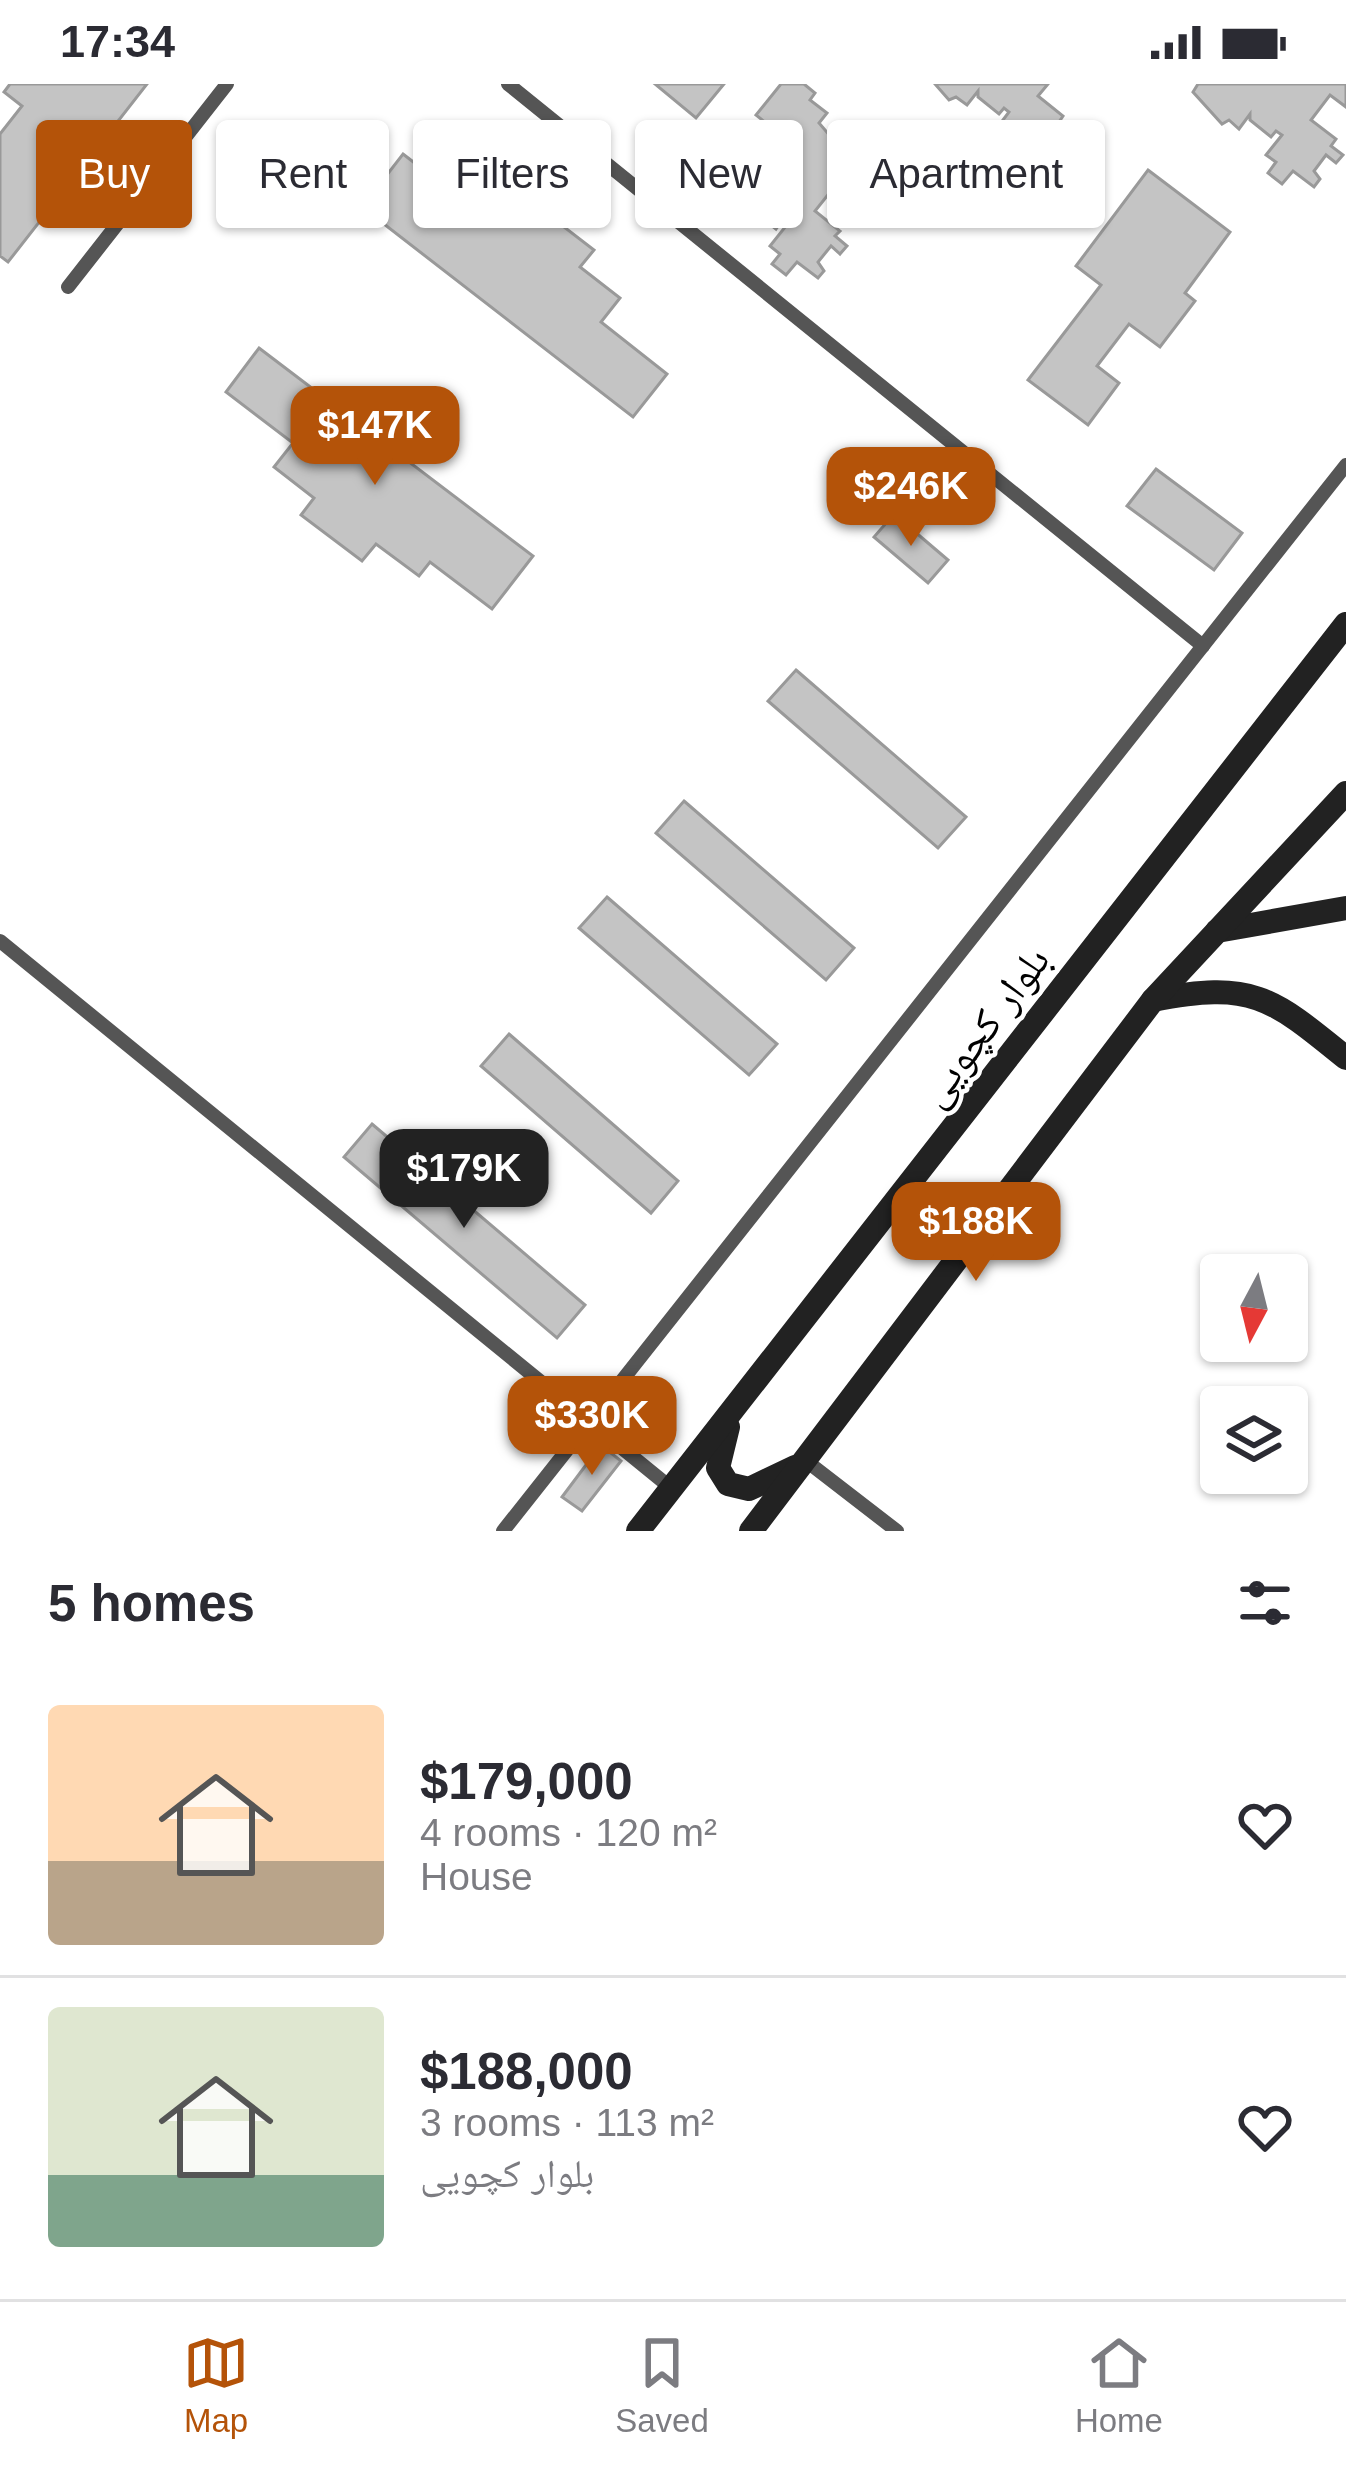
<!DOCTYPE html>
<html lang="en">
<head>
<meta charset="utf-8">
<style>
	body { margin:0; font-family:Helvetica,"Noto Naskh Arabic",sans-serif; background:#f2f2f3; color:#2b2b33; height:100vh; display:flex; flex-direction:column; font-size:45px; white-space:nowrap }
	* { box-sizing:border-box; margin:0 }
	p { font-size:39px; color:#7c7c81 }
	.icon { flex:none; width:66px; height:66px; fill:none; stroke:currentColor; stroke-width:2; stroke-linecap:round; stroke-linejoin:round }
	.map { position:relative; height:1447px; overflow:hidden }
	.side { display:flex; flex-direction:column; background:#fff; flex:1 }
	.side>* { flex:none }
	.guide { position:absolute; left:36px; top:36px; width:1275px; height:108px; display:flex; gap:24px }
	.needle { width:78px; rotate:187deg }
	.controls { position:absolute; left:1200px; top:1170px; display:grid; gap:24px }
	.controls a { display:grid; place-items:center; width:108px; height:108px; border-radius:12px; background:#fff; box-shadow:0 3px 9px #0004; font-size:60px }
	.price { position:absolute; translate:-50% -102px; padding:0 27px; border-radius:24px; background:#b45309; color:#fff; font-size:39px; line-height:78px; filter:drop-shadow(0 3px 6px #0008) }
	.price::after { content:''; position:absolute; left:50%; top:72px; width:36px; height:27px; margin-left:-18px; background:inherit; clip-path:polygon(0 0,100% 0,50% 100%) }
	.price.on { background:#222; color:#fff }
	ul { padding:0; list-style:none }
	li { display:flex; align-items:center; gap:36px; height:300px; padding:0 48px }
	li+li { border-top:3px solid #e1e1e2 }
	li span { display:grid; place-items:center; flex:none; width:336px; height:240px; border-radius:12px; color:#555 }
	li>.icon { margin-inline-start:auto }
	span .icon { width:144px; height:144px; fill:#fffc; stroke-width:1 }
	li b { font-size:51px }
	h2 { display:flex; justify-content:space-between; align-items:center; height:144px; padding:0 48px; font-size:51px }
	.chip { padding:0 42px; border-radius:12px; background:#fff; box-shadow:0 3px 9px #0004; font-size:42px; line-height:108px }
	.chip.on { background:#b45309; color:#fff }
	.status { display:flex; justify-content:space-between; align-items:center; height:84px; padding:0 60px; background:#fff; direction:ltr }
	.status svg { height:33px; fill:currentColor }
	.dock { display:flex; justify-content:space-around; align-items:center; height:168px; border-top:3px solid #e1e1e2; background:#fff; font-size:33px; color:#7c7c81 }
	.dock a { display:grid; justify-items:center; gap:6px }
	.dock .on { color:#b45309 }
	.map>svg:first-child { display:block }
</style>
</head>
<body>
<div class="status"><b>17:34</b><svg viewBox="0 0 49 12"><path d="M0 12V9h3v3zM5 12V6h3v6zM10 12V3h3v9zM15 12V0h3v12zM26 1h20v11H26zM47 4h2v5h-2z"/></svg></div>
<div class="map">
<svg width="1346" height="1447" viewBox="0 0 1346 1447">
	<rect width="100%" height="100%" fill="#fff"/>
	<!-- building -->
	<g fill="#c4c4c4" stroke="#999" stroke-width="3">
		<polygon points="10,0 147,0 8,178 0,172 0,50 22,22 4,8"/>
		<polygon points="655,0 724,0 696,34"/>
		<polygon points="781,0 804,0 815,9 810,16 827,29 819,39 843,67 862,43 899,72 890,84 900,92 893,101 883,93 873,105 883,113 876,122 859,109 853,117 835,102 815,127 840,147 835,152 847,162 840,170 831,162 818,178 824,187 818,194 797,178 786,191 772,180 780,170 770,162 786,142 781,138 776,145 754,128 755,122 744,136 733,127 726,130 697,99 732,53 746,65 766,39 756,31"/>
		<polygon points="935,0 1048,0 1038,12 1063,32 1059,38 1070,48 1064,56 1054,48 1041,63 1048,72 1042,80 1020,63 1010,77 995,65 1004,55 994,48 1009,28 1004,24 999,30 978,13 978,7 967,21 956,13 949,16"/>
		<polygon points="1198,0 1346,0 1346,23 1330,11 1311,36 1336,55 1331,62 1343,71 1336,79 1326,71 1314,87 1320,95 1314,103 1293,87 1282,100 1268,89 1276,78 1266,71 1282,51 1276,47 1271,53 1250,36 1250,30 1239,45 1229,36 1222,40 1193,8"/>
		<polygon points="403,70 465,118 476,104 519,137 533,119 594,166 580,183 620,214 601,238 667,290 633,333 362,123"/>
		<polygon points="1148,86 1230,148 1185,209 1195,217 1160,263 1129,240 1097,282 1119,299 1088,341 1028,296 1101,201 1076,182"/>
		<polygon points="259,264 533,472 492,525 430,478 419,492 376,460 362,477 301,431 314,414 274,383 293,359 226,308"/>
		<polygon points="1156,385 1242,449 1214,486 1127,422"/>
		<polygon points="894,430 948,476 928,499 874,453"/>
		<polygon points="796,586 966,733 938,764 768,617"/>
		<polygon points="684,717 854,864 826,896 656,749"/>
		<polygon points="607,813 777,960 749,991 579,844"/>
		<polygon points="509,950 678,1097 651,1129 481,982"/>
		<polygon points="372,1040 585,1221 557,1254 344,1073"/>
		<polygon points="601,1361 621,1377 582,1427 562,1413"/>
	</g>
	<g fill="none" stroke-linecap="round" stroke-linejoin="round">
		<!-- service -->
		<g stroke="#555" stroke-width="14">
			<polyline points="508,0 1203,562"/>
			<polyline points="68,203 227,0"/>
			<polyline points="0,857 671,1404"/>
			<polyline points="805,1376 897,1447"/>
			<polyline points="503,1447 1346,381"/>
		</g>
		<!-- secondary -->
		<g stroke="#222" stroke-width="24">
			<polyline points="1217,847 1346,824"/>
			<path d="M1153,916c99,-19 117,-4 193,58"/>
			<polyline points="728,1343 718,1384 728,1400 749,1405 795,1383"/>
			<polyline points="638,1447 1346,540"/>
			<polyline points="751,1447 1153,916 1346,709"/>
		</g>
	</g>
	<g text-anchor="middle" stroke-width="9" stroke-linejoin="round" paint-order="stroke">
		<!-- street labels -->
		<g font-size="42" fill="#000" stroke="#fff">
			<text transform="translate(983 942) rotate(-53)" y="15">بلوار کچویی</text>
		</g>
	</g>
</svg>
<div class="controls">
<a><svg class="needle" viewBox="-14 -14 28 28"><path d="M0-13l5 13h-10z" fill="#e53935"/><path d="M0 13l5-13h-10z" fill="#7c7c81"/></svg></a>
<a><svg class="icon" aria-label="layers" viewBox="0 0 24 24"><path d="M12 4l9 5-9 5-9-5zM3 14l9 5 9-5"/></svg></a>
</div>
<b class="price" style="left:375px;top:404px">$147K</b>
<b class="price" style="left:911px;top:465px">$246K</b>
<b class="price on" style="left:464px;top:1147px">$179K</b>
<b class="price" style="left:976px;top:1200px">$188K</b>
<b class="price" style="left:592px;top:1394px">$330K</b>
<div class="guide">
<a class="chip on">Buy</a>
<a class="chip">Rent</a>
<a class="chip">Filters</a>
<a class="chip">New</a>
<a class="chip">Apartment</a>
</div>
</div>
<section class="side">
<h2>5 homes<svg class="icon" aria-label="filters" viewBox="0 0 24 24"><path d="M4 7h16M4 17h16"/><circle cx="9" cy="7" r="2"/><circle cx="15" cy="17" r="2"/></svg></h2>
<ul>
<li><span style="background:linear-gradient(#ffd9b3 65%,#b9a48a 0)"><svg class="icon" aria-label="home" viewBox="0 0 24 24"><path d="M3 11l9-7 9 7M6 9v11h12V9"/></svg></span><div><b>$179,000</b><p>4 rooms · 120 m²</p><p>House</p></div><svg class="icon" aria-label="heart" viewBox="0 0 24 24"><path d="M12 20l-8-8c-3-5 5-10 8-4 3-6 11-1 8 4z"/></svg></li>
<li><span style="background:linear-gradient(#dfe7d0 70%,#7fa58c 0)"><svg class="icon" aria-label="home" viewBox="0 0 24 24"><path d="M3 11l9-7 9 7M6 9v11h12V9"/></svg></span><div><b>$188,000</b><p>3 rooms · 113 m²</p><p>بلوار کچویی</p></div><svg class="icon" aria-label="heart" viewBox="0 0 24 24"><path d="M12 20l-8-8c-3-5 5-10 8-4 3-6 11-1 8 4z"/></svg></li>
</ul>
</section>
<nav class="dock">
<a class="on"><svg class="icon" aria-label="map" viewBox="0 0 24 24"><path d="M3 6l6-2 6 2 6-2v14l-6 2-6-2-6 2zM9 4v14M15 6v14"/></svg>Map</a>
<a><svg class="icon" aria-label="saved" viewBox="0 0 24 24"><path d="M7 4h10v16l-5-4-5 4z"/></svg>Saved</a>
<a><svg class="icon" aria-label="home" viewBox="0 0 24 24"><path d="M3 11l9-7 9 7M6 9v11h12V9"/></svg>Home</a>
</nav>
</body>
</html>
